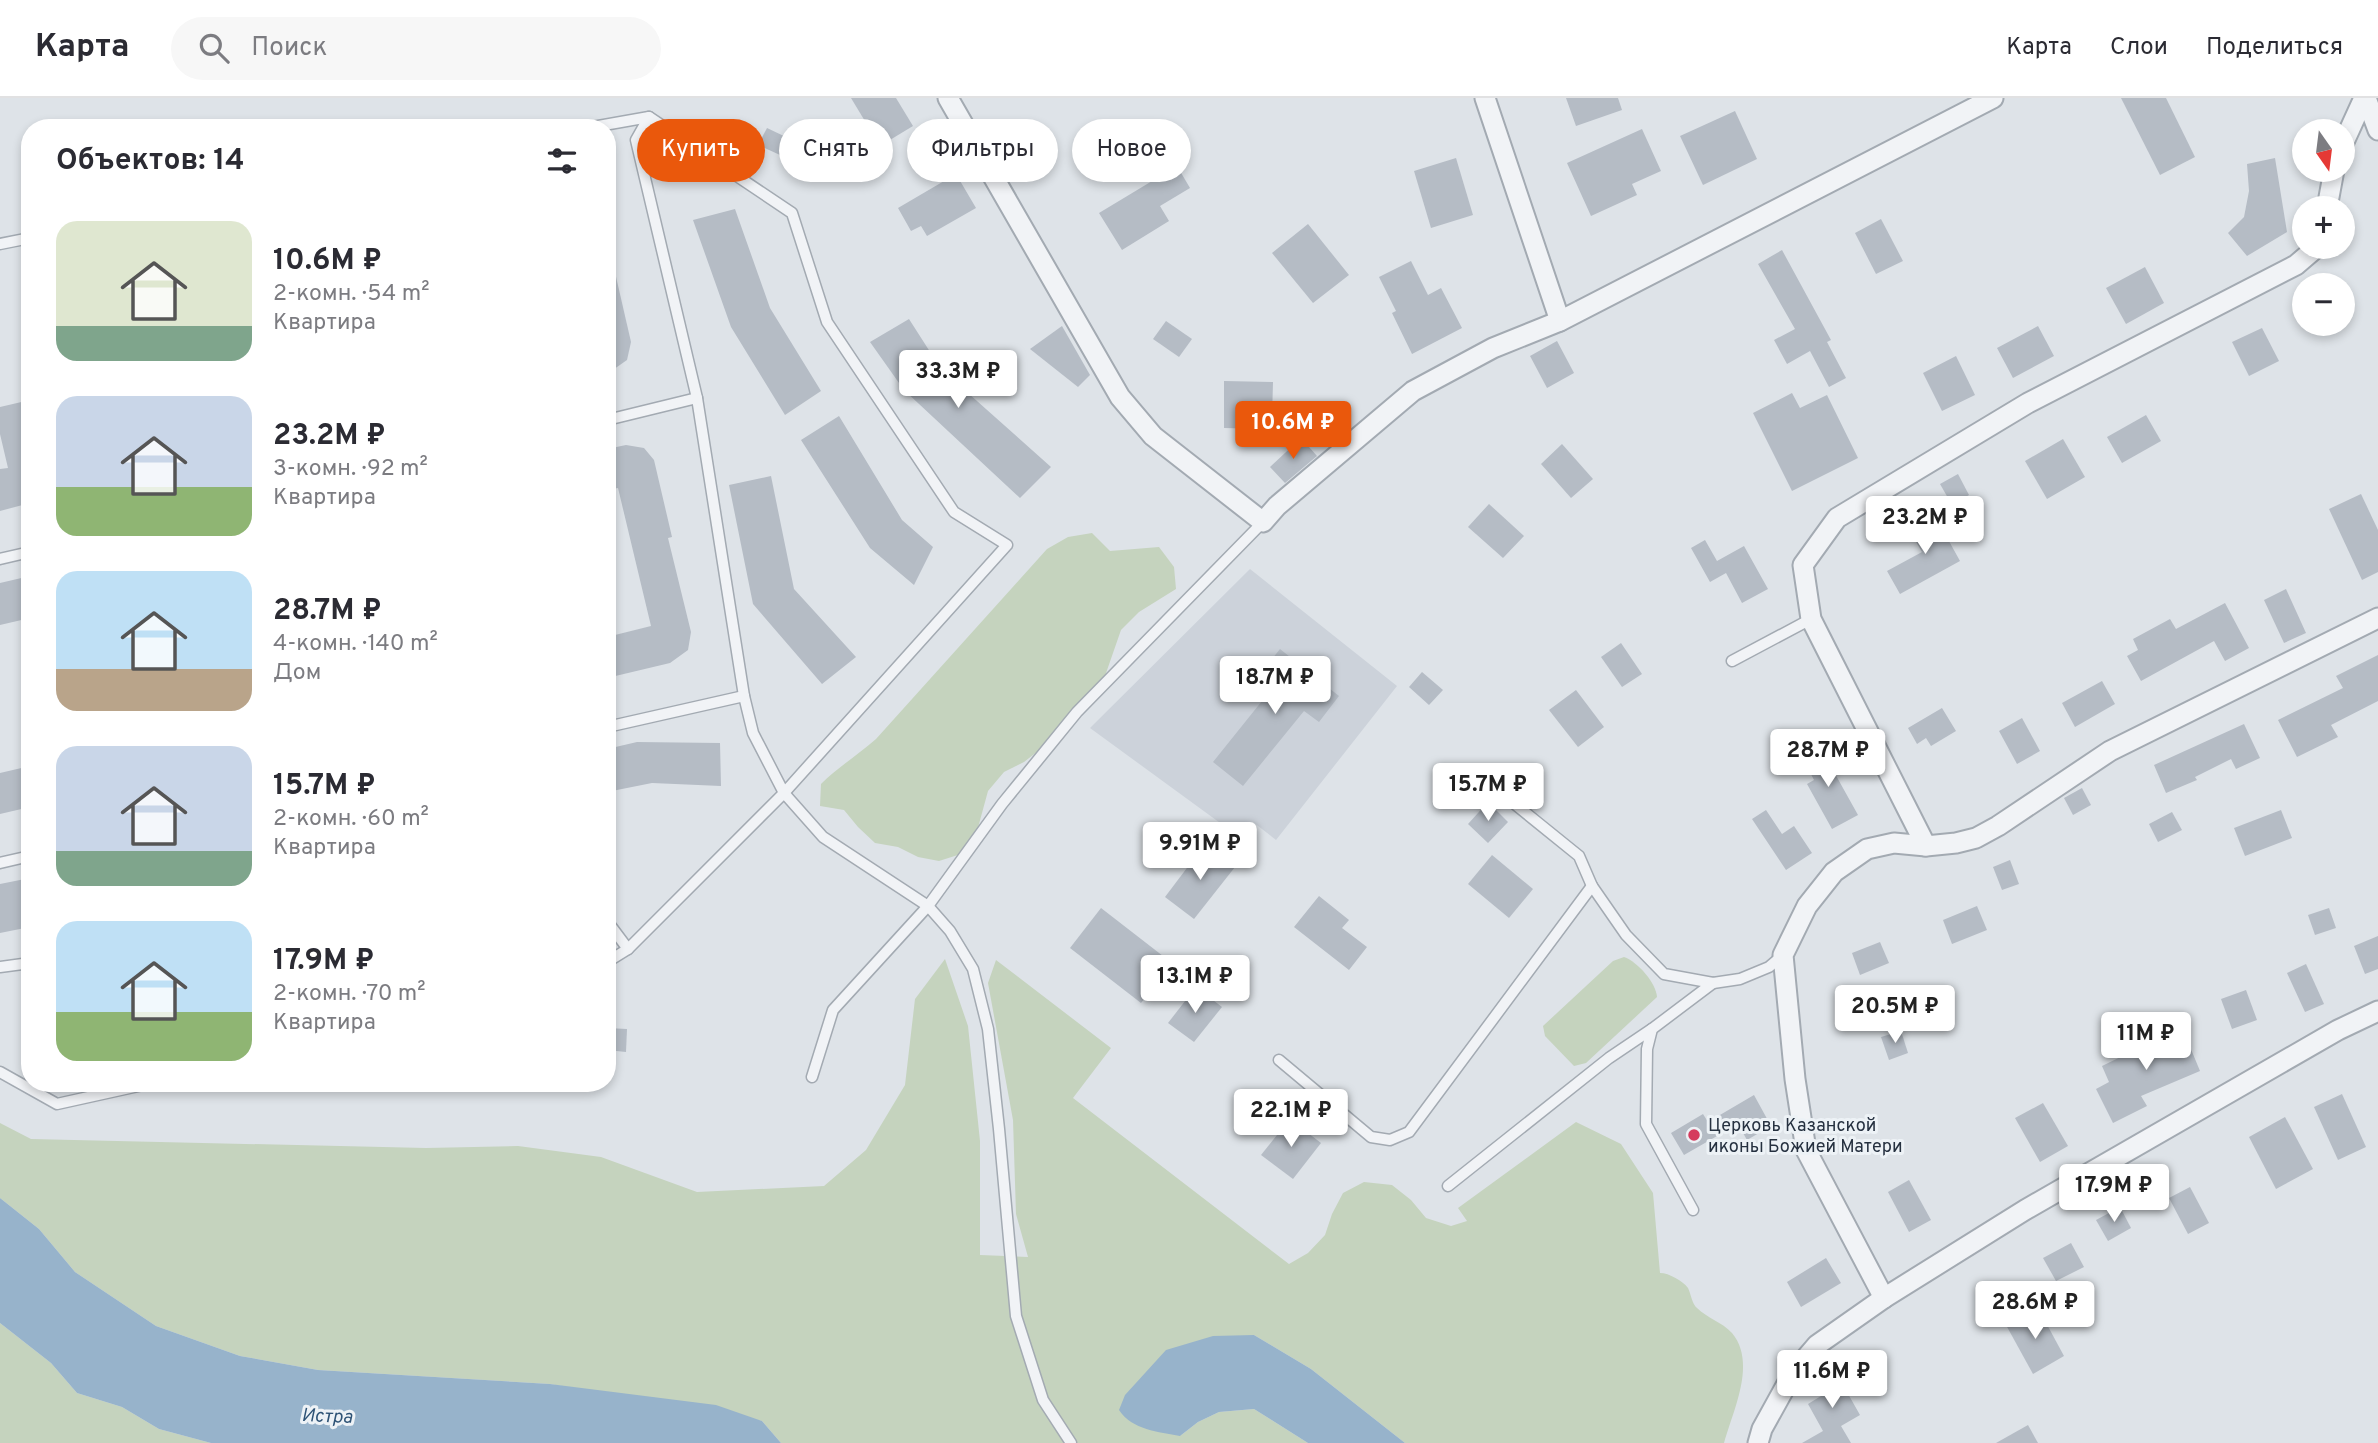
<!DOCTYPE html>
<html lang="ru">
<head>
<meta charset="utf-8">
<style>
	body { margin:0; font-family:Overpass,sans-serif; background:#f7f7f7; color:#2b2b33; height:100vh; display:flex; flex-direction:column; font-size:26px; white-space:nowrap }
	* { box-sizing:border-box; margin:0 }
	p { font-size:23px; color:#7c7c81 }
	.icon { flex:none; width:38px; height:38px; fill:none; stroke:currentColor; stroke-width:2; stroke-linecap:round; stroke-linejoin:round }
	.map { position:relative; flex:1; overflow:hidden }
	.details { position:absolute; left:21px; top:21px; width:595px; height:973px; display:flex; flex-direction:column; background:#fff; border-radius:28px; box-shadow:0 4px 10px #0003 }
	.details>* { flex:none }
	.hud { position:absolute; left:637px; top:21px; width:665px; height:63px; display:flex; gap:14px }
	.needle { width:46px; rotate:166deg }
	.controls { position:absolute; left:2292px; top:21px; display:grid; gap:14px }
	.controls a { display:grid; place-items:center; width:63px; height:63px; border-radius:50%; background:#fff; box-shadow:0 4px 10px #0003; font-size:35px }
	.price { position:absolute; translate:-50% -60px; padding:0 16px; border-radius:7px; background:#fff; color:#222; font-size:23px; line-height:46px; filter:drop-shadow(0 2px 4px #0008) }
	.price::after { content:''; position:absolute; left:50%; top:42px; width:21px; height:16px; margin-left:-10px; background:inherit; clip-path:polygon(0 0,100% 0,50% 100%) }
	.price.selected { background:#ea580c; color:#fff }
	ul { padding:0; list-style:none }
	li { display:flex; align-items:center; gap:21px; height:175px; padding:0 35px }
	li span { display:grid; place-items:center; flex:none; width:196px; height:140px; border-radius:21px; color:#555 }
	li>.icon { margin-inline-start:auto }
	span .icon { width:84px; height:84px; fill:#fffc; stroke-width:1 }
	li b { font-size:30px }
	h2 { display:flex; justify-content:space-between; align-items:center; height:84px; padding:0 35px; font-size:30px }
	.pill { padding:0 24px; border-radius:32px; background:#fff; box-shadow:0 4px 10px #0003; font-size:24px; line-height:63px }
	.pill.selected { background:#ea580c; color:#fff }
	header { display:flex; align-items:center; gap:42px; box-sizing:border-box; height:98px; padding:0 35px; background:#fff; border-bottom:2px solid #e1e1e2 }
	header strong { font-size:33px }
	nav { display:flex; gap:38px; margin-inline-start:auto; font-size:24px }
	.search { width:490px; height:63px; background:#f7f7f7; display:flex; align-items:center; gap:18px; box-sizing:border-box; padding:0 24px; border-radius:38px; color:#7c7c81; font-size:26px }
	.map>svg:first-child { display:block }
</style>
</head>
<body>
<header>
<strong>Карта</strong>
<div class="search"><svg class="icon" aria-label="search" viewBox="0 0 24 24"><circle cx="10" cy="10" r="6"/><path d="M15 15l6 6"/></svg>Поиск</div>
<nav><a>Карта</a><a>Слои</a><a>Поделиться</a></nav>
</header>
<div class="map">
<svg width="2378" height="1345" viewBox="0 0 2378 1345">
	<rect width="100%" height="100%" fill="#dee3e8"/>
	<!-- built -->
	<polygon fill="#ccd2da" points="1250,471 1397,588 1276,742 1253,724 1227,730 1090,630"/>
	<!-- green -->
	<g fill="#c5d3be">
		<path d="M1092,435l18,18 49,-4 15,20 2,22 -37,23 -18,18 -16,46 -14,20 -49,52 -18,14 -20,10 -16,19 -12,44 -15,19 -22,7 -21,-4 -20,-10 -23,-4 -17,-16 -14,-17 -24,-4 1,-22c17,-17 37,-29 55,-45l171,-190 21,-12z"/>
		<path d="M1624,859c14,5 32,26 33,40l-71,66 -12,3 -29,-30 -2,-10 70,-65z"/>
		<path d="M945,861l23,67 12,115v114l48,2 -12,-43 -3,-94 -25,-137 8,-23 115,88 -38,50 216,166 19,-11 17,-18 7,-21 11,-21 21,-11 28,3 19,15 15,18 25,8 16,-5 -9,-13 118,-86 45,22 32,49 7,80c9,0 23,8 28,15 3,6 4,16 9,20 10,10 25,14 35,25 25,30 1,77 -8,110h-319l-94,-74 -57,-34 -74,101 18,-14 21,-10 35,-3 54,34h-527l-19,-22 -212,-37 -232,-14 -78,-14 -84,-30 -81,-54 -36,-43 -39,-31v-75l31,16 395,9 92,-2 83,11 96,35 127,-6 42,-36 39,-65 10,-86z"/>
		<polygon points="0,1225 51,1265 77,1295 122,1309 159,1331 211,1345 0,1345"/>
	</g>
	<!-- water -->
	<g fill="#97b3cb">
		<polygon points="0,1100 39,1131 75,1174 156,1228 240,1258 318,1272 550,1286 716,1307 762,1323 781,1345 211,1345 159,1331 122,1309 77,1295 51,1265 0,1225"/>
		<path d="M1254,1237l57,34 94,74h-97l-54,-34 -35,3 -21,10 -18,14c-21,-4 -48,-6 -61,-26l6,-15 41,-45 47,-14z"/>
	</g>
	<!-- building -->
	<g fill="#b5bcc5">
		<polygon points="851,0 896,0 913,28 880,48"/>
		<polygon points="1566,0 1618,0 1622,12 1576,28"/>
		<polygon points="2121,0 2166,0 2195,59 2160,77"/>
		<polygon points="1735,13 1757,61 1703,87 1680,38"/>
		<polygon points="767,30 788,40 780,57 758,47"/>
		<polygon points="1642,31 1661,73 1632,86 1637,97 1591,118 1567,65"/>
		<polygon points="1456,60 1473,117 1431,130 1414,73"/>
		<polygon points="2275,60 2287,134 2247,158 2228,135 2244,119 2249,93 2247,66"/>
		<polygon points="1177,68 1190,90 1160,108 1169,123 1122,152 1099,115"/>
		<polygon points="956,76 976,110 927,138 921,128 911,133 898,110"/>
		<polygon points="735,111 770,210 821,293 785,317 731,229 693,122"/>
		<polygon points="1881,121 1903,163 1876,176 1855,135"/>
		<polygon points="1308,126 1349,177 1313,205 1272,155"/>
		<polygon points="1782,152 1831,242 1827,244 1846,280 1829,289 1810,253 1787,266 1774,242 1795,231 1758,166"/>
		<polygon points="1411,163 1428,197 1441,190 1462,230 1412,256 1392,215 1396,213 1379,179"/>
		<polygon points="2145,169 2164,205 2126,226 2106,190"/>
		<polygon points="607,170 614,170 631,244 627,262 607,276"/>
		<polygon points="909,221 941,271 1051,369 1020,400 904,292 870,244"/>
		<polygon points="1166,223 1192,241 1179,259 1153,241"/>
		<polygon points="1062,228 1090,277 1078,289 1030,251"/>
		<polygon points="2038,228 2054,258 2013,280 1997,250"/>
		<polygon points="2262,230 2279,263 2249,278 2232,244"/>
		<polygon points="1557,243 1574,275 1547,290 1530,258"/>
		<polygon points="1956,258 1975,297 1942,313 1923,275"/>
		<polygon points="1224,283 1273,284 1272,320 1263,320 1263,331 1224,330"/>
		<polygon points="1792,295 1800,310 1827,297 1858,360 1792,393 1753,315"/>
		<polygon points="30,302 30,405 0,413 0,371 8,370 0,336 0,309"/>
		<polygon points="2146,317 2161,343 2122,365 2107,339"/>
		<polygon points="839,318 902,422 933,449 914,487 870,450 801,342"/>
		<polygon points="1301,340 1317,358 1285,385 1270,369"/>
		<polygon points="2063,341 2085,379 2047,401 2025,363"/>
		<polygon points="1562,346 1593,381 1571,400 1541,366"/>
		<polygon points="626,347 644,350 654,362 672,439 668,440 691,534 688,552 670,565 607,580 607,539 651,528 618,390 607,392 607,351"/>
		<polygon points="1958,376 1969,397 1952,407 1940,386"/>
		<polygon points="771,378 794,491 856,559 822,586 753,506 729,387"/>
		<polygon points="2361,396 2378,432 2378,474 2362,482 2329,411"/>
		<polygon points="1489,406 1524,438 1503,460 1468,429"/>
		<polygon points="1934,416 1960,463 1900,496 1887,473 1922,454 1908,430"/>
		<polygon points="1705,442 1717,463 1744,448 1768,491 1742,505 1726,475 1710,484 1691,450"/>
		<polygon points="30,478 30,520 0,527 0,485"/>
		<polygon points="2286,491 2306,535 2284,545 2264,502"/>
		<polygon points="2225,505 2249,550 2225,563 2214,543 2141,583 2127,558 2138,552 2133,541 2170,521 2176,531"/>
		<polygon points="1621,545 1642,576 1622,589 1601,559"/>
		<polygon points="1280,551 1339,598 1319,624 1304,613 1243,688 1213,664 1274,588 1260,576"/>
		<polygon points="2378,557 2378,603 2331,627 2338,639 2297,659 2278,622 2343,590 2336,578"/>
		<polygon points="1422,574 1443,592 1429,607 1409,589"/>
		<polygon points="2102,583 2115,606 2075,629 2062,605"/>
		<polygon points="1576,592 1604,629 1578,649 1549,612"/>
		<polygon points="1942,610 1956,633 1931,648 1926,640 1917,646 1908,630"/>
		<polygon points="2022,620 2040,653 2017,666 1999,633"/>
		<polygon points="2244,626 2260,660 2236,671 2231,661 2195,679 2197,682 2166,695 2154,667"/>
		<polygon points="637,644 720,645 721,688 652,685 607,694 607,651"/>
		<polygon points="1819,647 1858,717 1832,731 1807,686 1814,682 1801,657"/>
		<polygon points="30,668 30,709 0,716 0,675"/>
		<polygon points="2082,690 2091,707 2073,717 2064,700"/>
		<polygon points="1488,704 1508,724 1488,745 1468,726"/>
		<polygon points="1766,712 1782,736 1794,728 1812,755 1786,772 1752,721"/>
		<polygon points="2281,712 2292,740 2245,758 2234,730"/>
		<polygon points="2172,714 2182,732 2158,744 2149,726"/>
		<polygon points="1205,746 1235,769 1194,821 1165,799"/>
		<polygon points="1492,757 1533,791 1509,820 1468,786"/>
		<polygon points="2010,762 2019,786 2002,792 1993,769"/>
		<polygon points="30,780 30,829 0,835 0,786"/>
		<polygon points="1319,798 1349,822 1342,830 1367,849 1349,872 1294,829"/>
		<polygon points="1977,808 1987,832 1952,846 1943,822"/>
		<polygon points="1101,810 1172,865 1141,905 1070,850"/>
		<polygon points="2329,810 2336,830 2315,837 2308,817"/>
		<polygon points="2378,838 2378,871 2365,876 2354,848"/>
		<polygon points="1880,844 1889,865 1860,877 1852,855"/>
		<polygon points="2306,866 2324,906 2305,914 2287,875"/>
		<polygon points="1196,889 1222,909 1194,944 1168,925"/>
		<polygon points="2246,892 2257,922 2232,931 2221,901"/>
		<polygon points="2181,927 2200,973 2141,998 2147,1008 2113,1025 2096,991 2109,984 2102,968 2147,946 2145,942"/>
		<polygon points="607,930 627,931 626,954 607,952"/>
		<polygon points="1901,933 1908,955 1889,962 1881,939"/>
		<polygon points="2342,996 2366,1049 2338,1062 2314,1009"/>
		<polygon points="1754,997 1771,1028 1747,1042 1738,1026 1684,1057 1671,1035 1703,1016 1708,1024"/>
		<polygon points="2043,1005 2068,1048 2040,1064 2015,1020"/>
		<polygon points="2285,1019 2313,1071 2276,1091 2249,1039"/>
		<polygon points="1290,1021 1321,1045 1293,1081 1261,1057"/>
		<polygon points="1909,1082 1931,1122 1909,1134 1888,1094"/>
		<polygon points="2190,1089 2209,1125 2188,1136 2169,1100"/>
		<polygon points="2120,1109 2131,1130 2108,1143 2096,1122"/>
		<polygon points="2071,1145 2084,1169 2056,1183 2043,1160"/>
		<polygon points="1826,1160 1841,1185 1801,1209 1787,1184"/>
		<polygon points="2038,1210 2064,1258 2033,1276 2006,1227"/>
		<polygon points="1834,1271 1860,1317 1841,1328 1851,1345 1802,1345 1823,1333 1808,1306 1821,1298 1813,1283"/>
		<polygon points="2028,1327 2038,1345 1996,1345"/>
	</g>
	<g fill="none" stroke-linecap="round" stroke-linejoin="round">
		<defs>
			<g id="lane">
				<polyline points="649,19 636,42 697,300 744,598 753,635 784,695 823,739 928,808 950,833 973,871 988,931 999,1031 1016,1218 1043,1302 1071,1345"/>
				<polyline points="587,30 649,19 792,115 827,224 954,414 1007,447 784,695 628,851 607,864"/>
				<polyline points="0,146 30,140"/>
				<polyline points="607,322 697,300"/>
				<polyline points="0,461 30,454"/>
				<polyline points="1732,563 1811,521"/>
				<polyline points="607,629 744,598"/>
				<polyline points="1485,682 1579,758 1592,788 1626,837 1664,876 1713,885 1740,881 1769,869 1783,857"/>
				<polyline points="0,765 30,758"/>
				<polyline points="607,823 628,851"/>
				<polyline points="0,869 30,865"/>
				<polyline points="1279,962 1371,1039 1390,1042 1409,1034 1592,788"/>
				<polyline points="0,974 57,1006 152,985"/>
				<polyline points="812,979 833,912 928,808 1002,706 1077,614 1263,424"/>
				<polyline points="1448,1088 1609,960 1652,931"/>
				<polyline points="1693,1112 1646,1026 1647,951 1652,931 1713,885"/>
			</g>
			<g id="street">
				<polyline points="948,0 1120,299 1153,338 1263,424 1277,408 1413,293 1493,250 1560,223 1993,0"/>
				<polyline points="1485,0 1560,223"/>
				<polyline points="2366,0 2378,32"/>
				<polyline points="2343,46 2364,0"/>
				<polyline points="2327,110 2334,72"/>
				<polyline points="2317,149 2296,167 2028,305 1837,420 1803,467 1811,521 1926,748 1956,745 1976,740 1998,728 2110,653 2378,520"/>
				<polyline points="1884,1200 1806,1052 1795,981 1783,857 1807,808 1834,774 1867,751 1894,745 1926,748"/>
				<polyline points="1758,1345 1762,1331 1793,1275 1817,1247 1884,1200 2025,1112 2338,932 2378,913"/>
			</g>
		</defs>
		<!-- lane casing -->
		<use href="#lane" stroke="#a3aab2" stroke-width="13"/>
		<!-- street casing -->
		<use href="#street" stroke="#a3aab2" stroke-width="23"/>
		<!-- lane -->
		<use href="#lane" stroke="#f1f3f6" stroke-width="10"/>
		<!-- street -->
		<use href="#street" stroke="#f1f3f6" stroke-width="19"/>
	</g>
	<!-- markers -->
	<circle fill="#d53b5d" stroke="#edf2f6" stroke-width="2.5" cx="1694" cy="1037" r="7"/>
	<g text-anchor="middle" stroke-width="6" stroke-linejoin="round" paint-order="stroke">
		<!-- poi labels -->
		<g font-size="18" fill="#263140" stroke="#edf2f6" text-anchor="start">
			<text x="1708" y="1033">Церковь Казанской<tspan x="1708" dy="21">иконы Божией Матери</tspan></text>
		</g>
		<!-- water labels -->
		<g font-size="19" font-style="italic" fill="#2e5376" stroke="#edf2f6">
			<text transform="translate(327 1317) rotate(2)" y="7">Истра</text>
		</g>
	</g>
</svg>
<div class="controls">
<a><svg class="needle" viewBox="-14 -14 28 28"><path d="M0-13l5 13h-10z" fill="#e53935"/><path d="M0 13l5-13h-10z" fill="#7c7c81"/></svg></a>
<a>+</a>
<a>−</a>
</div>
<b class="price" style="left:958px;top:312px">33.3M ₽</b>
<b class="price selected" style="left:1293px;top:363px">10.6M ₽</b>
<b class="price" style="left:1925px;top:458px">23.2M ₽</b>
<b class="price" style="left:1275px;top:618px">18.7M ₽</b>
<b class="price" style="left:1828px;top:691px">28.7M ₽</b>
<b class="price" style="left:1488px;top:725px">15.7M ₽</b>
<b class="price" style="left:1200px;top:784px">9.91M ₽</b>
<b class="price" style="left:1195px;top:917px">13.1M ₽</b>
<b class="price" style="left:1895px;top:947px">20.5M ₽</b>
<b class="price" style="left:2146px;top:974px">11M ₽</b>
<b class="price" style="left:1291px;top:1051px">22.1M ₽</b>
<b class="price" style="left:2114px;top:1126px">17.9M ₽</b>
<b class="price" style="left:2035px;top:1243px">28.6M ₽</b>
<b class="price" style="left:1832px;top:1312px">11.6M ₽</b>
<div class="hud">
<a class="pill selected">Купить</a>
<a class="pill">Снять</a>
<a class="pill">Фильтры</a>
<a class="pill">Новое</a>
</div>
<section class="details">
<h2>Объектов: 14<svg class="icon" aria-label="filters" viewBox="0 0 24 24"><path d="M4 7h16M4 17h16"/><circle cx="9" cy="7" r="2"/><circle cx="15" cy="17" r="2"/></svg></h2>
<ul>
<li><span style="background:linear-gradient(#dfe7d0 75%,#7fa58c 0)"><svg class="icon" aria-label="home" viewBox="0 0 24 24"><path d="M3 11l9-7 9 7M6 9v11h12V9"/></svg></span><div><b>10.6M ₽</b><p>2-комн. · 54 m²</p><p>Квартира</p></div></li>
<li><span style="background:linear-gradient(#c9d6e8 65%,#8fb573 0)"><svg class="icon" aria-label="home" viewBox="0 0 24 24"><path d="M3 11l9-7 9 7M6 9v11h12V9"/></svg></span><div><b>23.2M ₽</b><p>3-комн. · 92 m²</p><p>Квартира</p></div></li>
<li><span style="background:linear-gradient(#bfe0f5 70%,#b9a48a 0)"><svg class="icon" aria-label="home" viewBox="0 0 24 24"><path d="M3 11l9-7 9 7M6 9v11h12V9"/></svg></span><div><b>28.7M ₽</b><p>4-комн. · 140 m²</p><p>Дом</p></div></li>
<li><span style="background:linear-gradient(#c9d6e8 75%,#7fa58c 0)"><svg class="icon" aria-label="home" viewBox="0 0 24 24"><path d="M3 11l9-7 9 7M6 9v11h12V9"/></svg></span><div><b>15.7M ₽</b><p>2-комн. · 60 m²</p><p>Квартира</p></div></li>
<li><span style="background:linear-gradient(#bfe0f5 65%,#8fb573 0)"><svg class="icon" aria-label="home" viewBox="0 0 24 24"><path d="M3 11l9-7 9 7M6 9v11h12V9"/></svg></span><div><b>17.9M ₽</b><p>2-комн. · 70 m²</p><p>Квартира</p></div></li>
</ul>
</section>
</div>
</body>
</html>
